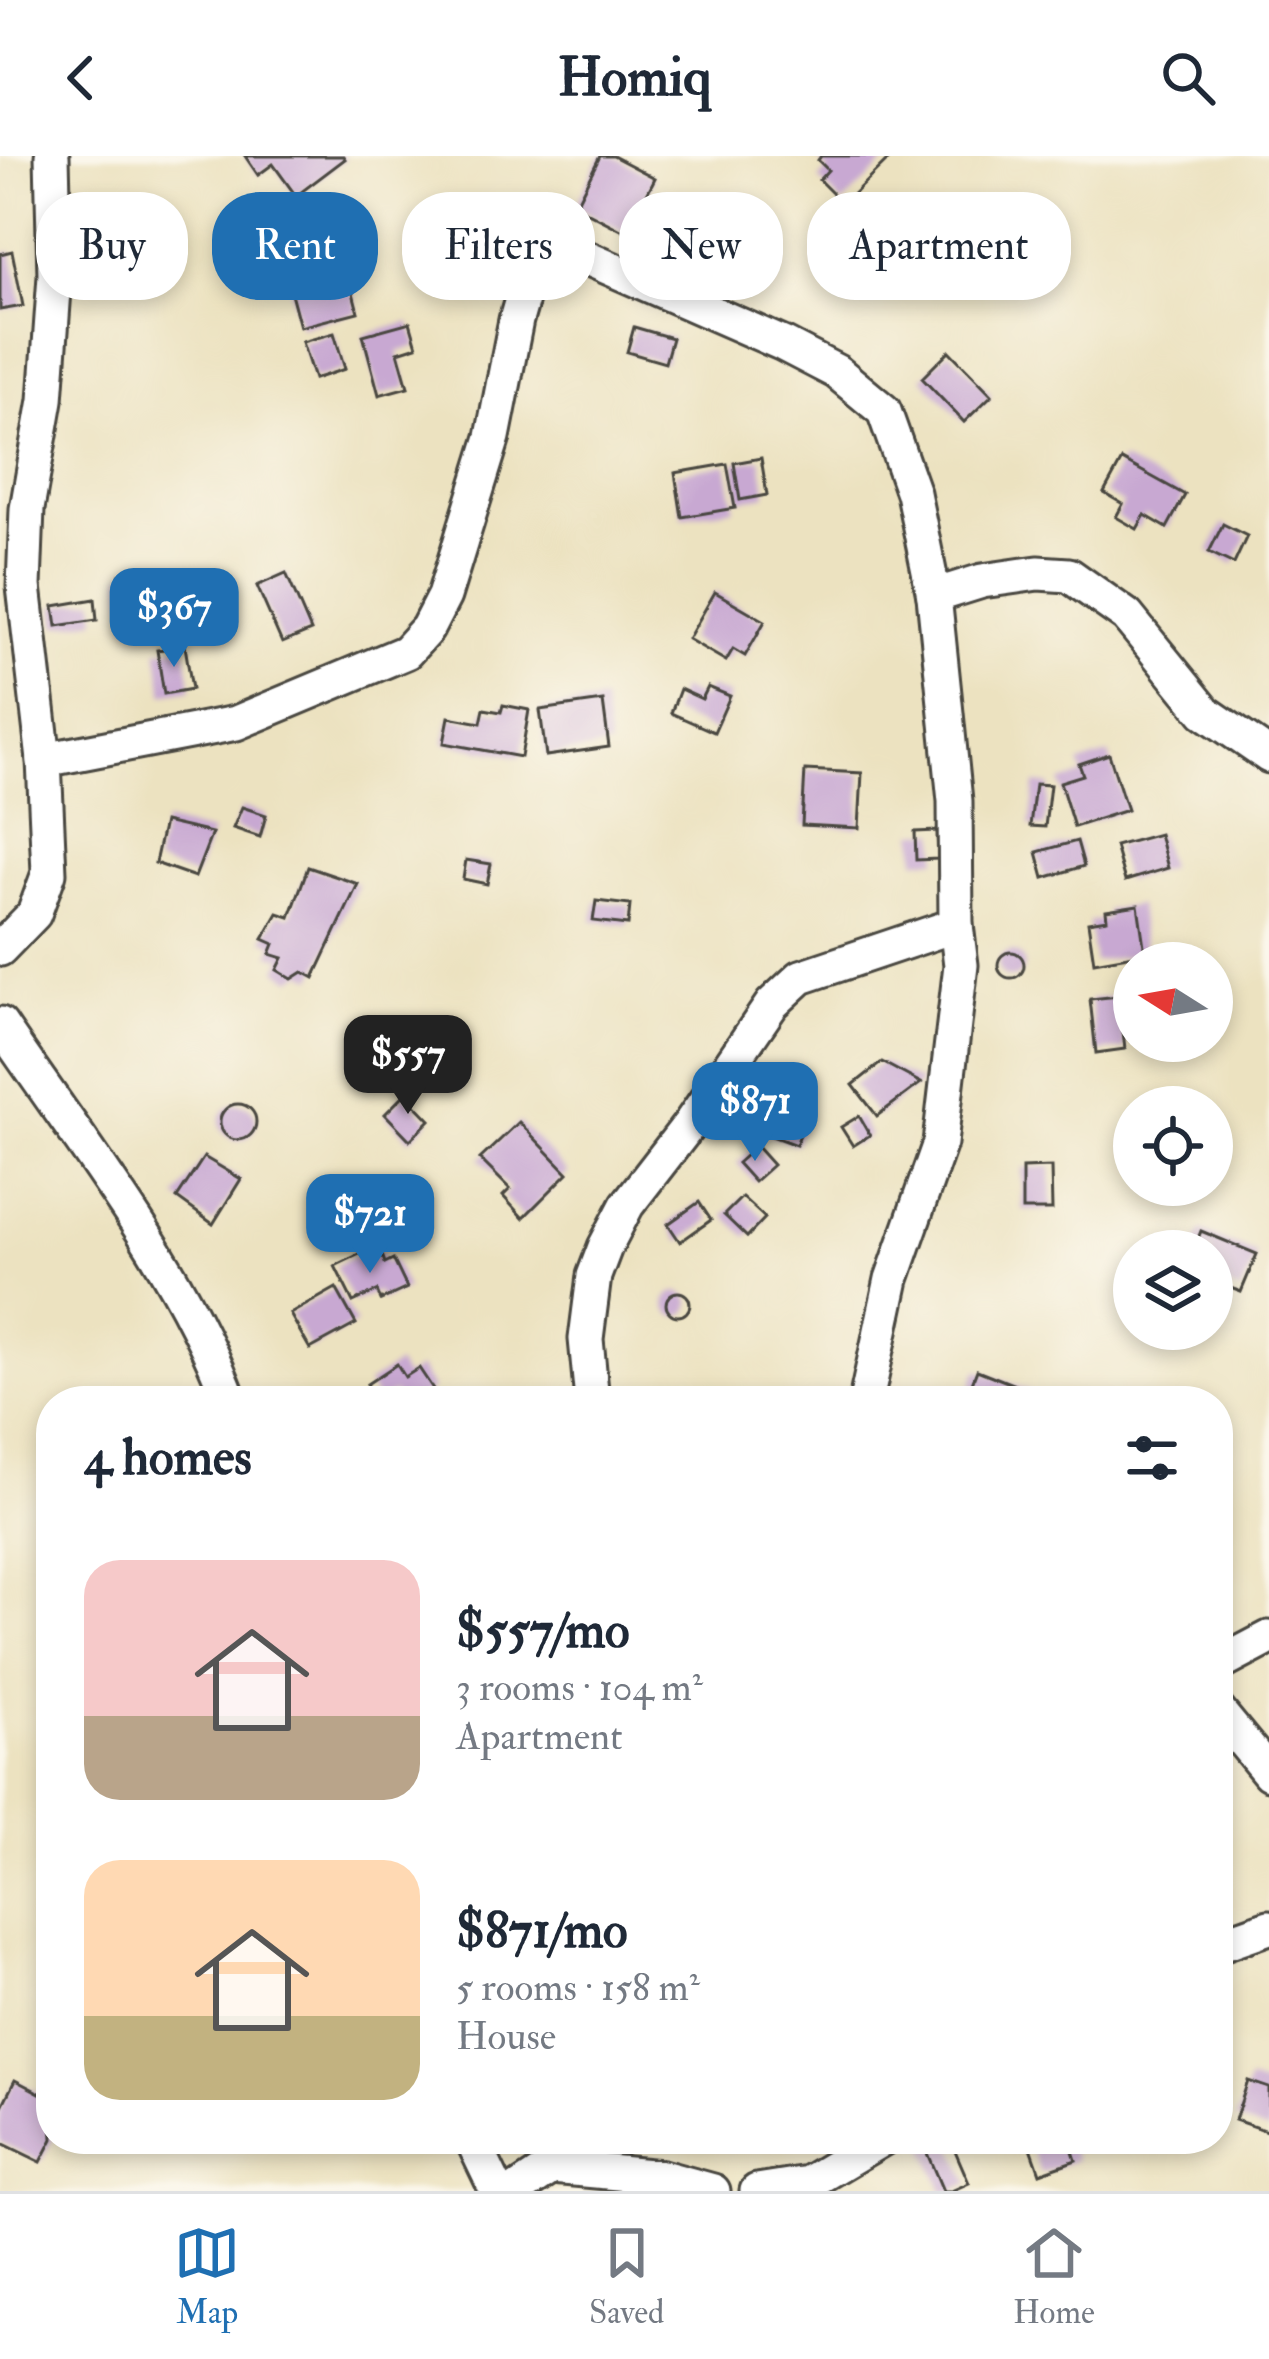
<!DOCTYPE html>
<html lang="en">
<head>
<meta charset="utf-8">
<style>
	body { margin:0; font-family:"IM FELL Double Pica",serif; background:#f6f6f7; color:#1f2937; height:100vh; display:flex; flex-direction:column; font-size:45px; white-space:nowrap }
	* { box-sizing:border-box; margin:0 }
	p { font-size:39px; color:#747a83 }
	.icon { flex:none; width:66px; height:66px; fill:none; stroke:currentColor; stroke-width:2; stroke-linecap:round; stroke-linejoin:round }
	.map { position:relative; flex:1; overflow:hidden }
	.drawer { position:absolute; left:36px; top:1230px; width:1197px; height:768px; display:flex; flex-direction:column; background:#fff; border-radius:48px; box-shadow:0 6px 18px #0003 }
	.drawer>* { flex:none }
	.hud { position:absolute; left:36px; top:36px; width:1197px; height:108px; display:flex; gap:24px }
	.needle { width:78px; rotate:281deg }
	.fabs { position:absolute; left:1113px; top:786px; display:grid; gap:24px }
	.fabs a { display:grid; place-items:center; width:120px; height:120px; border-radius:50%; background:#fff; box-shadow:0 6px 18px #0003; font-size:60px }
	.price { position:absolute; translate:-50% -102px; padding:0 27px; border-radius:24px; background:#1f6fb2; color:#fff; font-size:39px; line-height:78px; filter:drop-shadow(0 3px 6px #0008) }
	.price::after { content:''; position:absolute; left:50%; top:72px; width:36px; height:27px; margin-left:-18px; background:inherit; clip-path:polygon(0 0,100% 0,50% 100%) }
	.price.selected { background:#222; color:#fff }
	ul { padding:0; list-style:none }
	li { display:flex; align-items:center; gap:36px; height:300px; padding:0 48px }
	li span { display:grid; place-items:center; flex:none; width:336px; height:240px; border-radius:36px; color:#555 }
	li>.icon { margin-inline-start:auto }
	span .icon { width:144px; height:144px; fill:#fffc; stroke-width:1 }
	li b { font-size:51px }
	h2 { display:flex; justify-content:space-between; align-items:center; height:144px; padding:0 48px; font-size:51px }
	.tag { padding:0 42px; border-radius:48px; background:#fff; box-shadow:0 6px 18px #0003; font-size:42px; line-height:108px }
	.tag.selected { background:#1f6fb2; color:#fff }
	header { display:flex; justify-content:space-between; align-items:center; height:156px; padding:0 48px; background:#fff; font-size:54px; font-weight:700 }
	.dock { display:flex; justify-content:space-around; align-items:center; height:168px; border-top:3px solid #e0e1e3; background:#fff; font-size:33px; color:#747a83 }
	.dock a { display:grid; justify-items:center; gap:6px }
	.dock .selected { color:#1f6fb2 }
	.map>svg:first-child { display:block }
</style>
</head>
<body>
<header><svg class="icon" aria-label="back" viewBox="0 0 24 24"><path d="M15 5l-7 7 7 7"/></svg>Homiq<svg class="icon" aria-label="search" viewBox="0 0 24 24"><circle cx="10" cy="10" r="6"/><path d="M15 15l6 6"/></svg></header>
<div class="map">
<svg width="1269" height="2035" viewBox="0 0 1269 2035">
	<rect width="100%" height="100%" fill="#fbf7ec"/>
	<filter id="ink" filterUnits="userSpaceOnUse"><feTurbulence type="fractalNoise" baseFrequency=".00833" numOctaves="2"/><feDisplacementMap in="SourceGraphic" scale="24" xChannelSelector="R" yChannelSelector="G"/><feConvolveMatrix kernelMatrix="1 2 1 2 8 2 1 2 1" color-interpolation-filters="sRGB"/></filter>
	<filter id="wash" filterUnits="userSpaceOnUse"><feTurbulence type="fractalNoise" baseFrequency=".004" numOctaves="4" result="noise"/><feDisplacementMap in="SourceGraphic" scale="48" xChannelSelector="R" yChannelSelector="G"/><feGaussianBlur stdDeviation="2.7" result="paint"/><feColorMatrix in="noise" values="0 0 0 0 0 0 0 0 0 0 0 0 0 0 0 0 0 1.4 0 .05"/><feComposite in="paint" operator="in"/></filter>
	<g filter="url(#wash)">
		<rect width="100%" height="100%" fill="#ece2c0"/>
		<g id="blocks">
			<!-- building -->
			<g fill="#c8a8d2">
				<polygon points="245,0 343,0 345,3 296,40 273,8 258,19"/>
				<polygon points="600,0 613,0 655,22 627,77 575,50"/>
				<polygon points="821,0 892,0 843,48 819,24 828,14 818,4"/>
				<polygon points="314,83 324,118 347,113 358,156 300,171 279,92"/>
				<polygon points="12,95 23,150 0,154 0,98"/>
				<polygon points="410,166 417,190 398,196 408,231 379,239 363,179"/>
				<polygon points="634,171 672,182 665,207 627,196"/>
				<polygon points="334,177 345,213 314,223 302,186"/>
				<polygon points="949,195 992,239 964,266 922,222"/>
				<polygon points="761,302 767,339 740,344 734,307"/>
				<polygon points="1122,304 1185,339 1167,372 1145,359 1137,373 1116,361 1123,348 1104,337"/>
				<polygon points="727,308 735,352 682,361 675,317"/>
				<polygon points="1223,368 1247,380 1234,408 1209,396"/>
				<polygon points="145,414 153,466 128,471 120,419"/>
				<polygon points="286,417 311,475 282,487 257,430"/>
				<polygon points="184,424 188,447 157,452 153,429"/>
				<polygon points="715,436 765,465 745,500 733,493 726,505 688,483"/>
				<polygon points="95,443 97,464 57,470 54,450"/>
				<polygon points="185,490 192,533 164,538 157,494"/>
				<polygon points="708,531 730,540 714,576 671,557 680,533 702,543"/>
				<polygon points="603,545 609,591 546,600 540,554"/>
				<polygon points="503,549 529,554 521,601 444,587 449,561 481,567 484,553 501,556"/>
				<polygon points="1109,598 1127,654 1074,671 1060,626 1083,619 1079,608"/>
				<polygon points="805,614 862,617 859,672 802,669"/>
				<polygon points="1035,628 1050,629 1045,671 1030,670"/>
				<polygon points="242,651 266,659 260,681 233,672"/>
				<polygon points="164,666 212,677 195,721 155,707"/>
				<polygon points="937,675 938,703 916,704 915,676"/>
				<polygon points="1159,678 1168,712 1125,725 1115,690"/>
				<polygon points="1077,685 1084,710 1044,722 1037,696"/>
				<polygon points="466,704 491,708 487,728 463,723"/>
				<polygon points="308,711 358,728 314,822 303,816 292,823 277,814 283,802 270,798 274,788 263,783 278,757 290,761"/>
				<polygon points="596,745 630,749 628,769 593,765"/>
				<polygon points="1138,749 1145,797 1094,806 1088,766 1107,763 1106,754"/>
				<circle cx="1011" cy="809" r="13"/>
				<polygon points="1119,840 1125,893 1096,897 1090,843"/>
				<polygon points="882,906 921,927 877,960 853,929"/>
				<polygon points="405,938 430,964 410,984 385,958"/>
				<polygon points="782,944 809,954 796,989 753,973 759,956 776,962"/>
				<circle cx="238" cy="966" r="18"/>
				<polygon points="859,960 870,979 853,990 841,971"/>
				<polygon points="519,966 568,1017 523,1062 503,1040 510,1033 480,1003"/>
				<polygon points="756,990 773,1009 754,1026 737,1007"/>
				<polygon points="204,1001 241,1023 213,1068 177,1042"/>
				<polygon points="1051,1011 1052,1054 1022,1054 1022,1012"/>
				<polygon points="742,1041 765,1062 747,1081 724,1059"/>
				<polygon points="699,1046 711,1064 680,1086 668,1068"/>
				<polygon points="1201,1075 1257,1098 1241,1136 1212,1125 1212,1095 1193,1095"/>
				<polygon points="368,1094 372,1101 381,1096 385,1107 393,1103 407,1132 381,1144 377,1135 353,1146 335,1110"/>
				<polygon points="336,1132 356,1168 310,1193 290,1158"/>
				<circle cx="678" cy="1148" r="12"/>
				<polygon points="397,1208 405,1221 419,1212 433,1233 415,1245 399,1245 394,1237 378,1245 367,1228"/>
				<polygon points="977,1214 1030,1235 1026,1245 965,1245"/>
				<polygon points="15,1924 51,1943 53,1983 41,2006 0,1986 0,1954"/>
				<polygon points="1248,1925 1269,1932 1269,1976 1235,1964"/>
				<polygon points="941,1983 950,1983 969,2027 951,2035 943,2035 924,1990"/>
				<polygon points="1028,1983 1069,1983 1076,2004 1040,2017"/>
			</g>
		</g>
	</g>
	<g filter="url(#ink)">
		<use href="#blocks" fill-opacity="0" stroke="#484641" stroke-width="3"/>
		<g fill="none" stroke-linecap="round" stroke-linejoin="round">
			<defs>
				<g id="minor">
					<polyline points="934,440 982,425 1038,417 1069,419 1127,460 1205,556 1269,600"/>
					<path d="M44,604l192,-37 170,-71 21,-23 17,-33 49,-159 23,-117 15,-52c16,-15 38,-11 58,-9l194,85 54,28 47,39 29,82 21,103 21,205 1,124 5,40 -21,178 -48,136 -26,122"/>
					<polyline points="0,793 34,758 49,717 44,604 24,430 27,353 46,244 55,120 52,0"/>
					<path d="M0,868c81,120 179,240 230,377"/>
					<polyline points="592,1245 586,1183 594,1120 605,1091 627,1049 689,969 772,848 801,821 956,769"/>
					<polyline points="1218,1509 1269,1482"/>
					<polyline points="1218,1555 1269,1617"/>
					<polyline points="1218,1789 1269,1771"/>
					<polyline points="472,1983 497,2035"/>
					<polyline points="552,2011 662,2021 713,2035"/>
					<polyline points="516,2035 552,2011 583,1983"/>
					<polyline points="757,2035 808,2027 882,1983"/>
				</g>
			</defs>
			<!-- minor casing -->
			<use href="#minor" stroke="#484641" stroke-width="39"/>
			<!-- minor -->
			<use href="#minor" stroke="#fff" stroke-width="33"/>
		</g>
	</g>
</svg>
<div class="fabs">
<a><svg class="needle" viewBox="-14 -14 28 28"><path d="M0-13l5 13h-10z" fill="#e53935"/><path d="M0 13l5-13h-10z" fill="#747a83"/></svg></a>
<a><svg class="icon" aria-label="locate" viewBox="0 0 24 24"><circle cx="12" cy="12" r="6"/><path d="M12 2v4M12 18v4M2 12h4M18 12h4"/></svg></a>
<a><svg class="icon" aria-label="layers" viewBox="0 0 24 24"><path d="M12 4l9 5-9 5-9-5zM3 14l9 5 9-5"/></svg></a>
</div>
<b class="price" style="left:174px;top:514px">$367</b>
<b class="price selected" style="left:408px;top:961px">$557</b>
<b class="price" style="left:755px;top:1008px">$871</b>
<b class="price" style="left:370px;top:1120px">$721</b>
<div class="hud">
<a class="tag">Buy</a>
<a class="tag selected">Rent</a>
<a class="tag">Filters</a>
<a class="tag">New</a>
<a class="tag">Apartment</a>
</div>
<section class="drawer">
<h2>4 homes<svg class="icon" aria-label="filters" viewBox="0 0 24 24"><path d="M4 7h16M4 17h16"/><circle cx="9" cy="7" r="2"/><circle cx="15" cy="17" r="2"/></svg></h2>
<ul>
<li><span style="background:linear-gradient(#f6c9c9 65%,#b9a48a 0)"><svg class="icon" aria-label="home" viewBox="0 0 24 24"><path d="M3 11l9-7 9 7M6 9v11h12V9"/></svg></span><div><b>$557/mo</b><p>3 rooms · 104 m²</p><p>Apartment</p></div></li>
<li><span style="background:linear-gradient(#ffd9b3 65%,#c2b280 0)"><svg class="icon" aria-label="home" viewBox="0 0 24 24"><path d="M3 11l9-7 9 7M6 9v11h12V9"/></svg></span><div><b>$871/mo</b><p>5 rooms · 158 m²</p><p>House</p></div></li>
</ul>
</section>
</div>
<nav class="dock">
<a class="selected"><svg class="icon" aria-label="map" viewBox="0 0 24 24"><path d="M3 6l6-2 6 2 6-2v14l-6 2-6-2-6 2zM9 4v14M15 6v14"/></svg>Map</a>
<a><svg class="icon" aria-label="saved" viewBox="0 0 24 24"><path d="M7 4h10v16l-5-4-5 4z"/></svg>Saved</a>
<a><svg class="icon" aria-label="home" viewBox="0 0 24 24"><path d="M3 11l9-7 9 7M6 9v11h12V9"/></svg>Home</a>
</nav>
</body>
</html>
